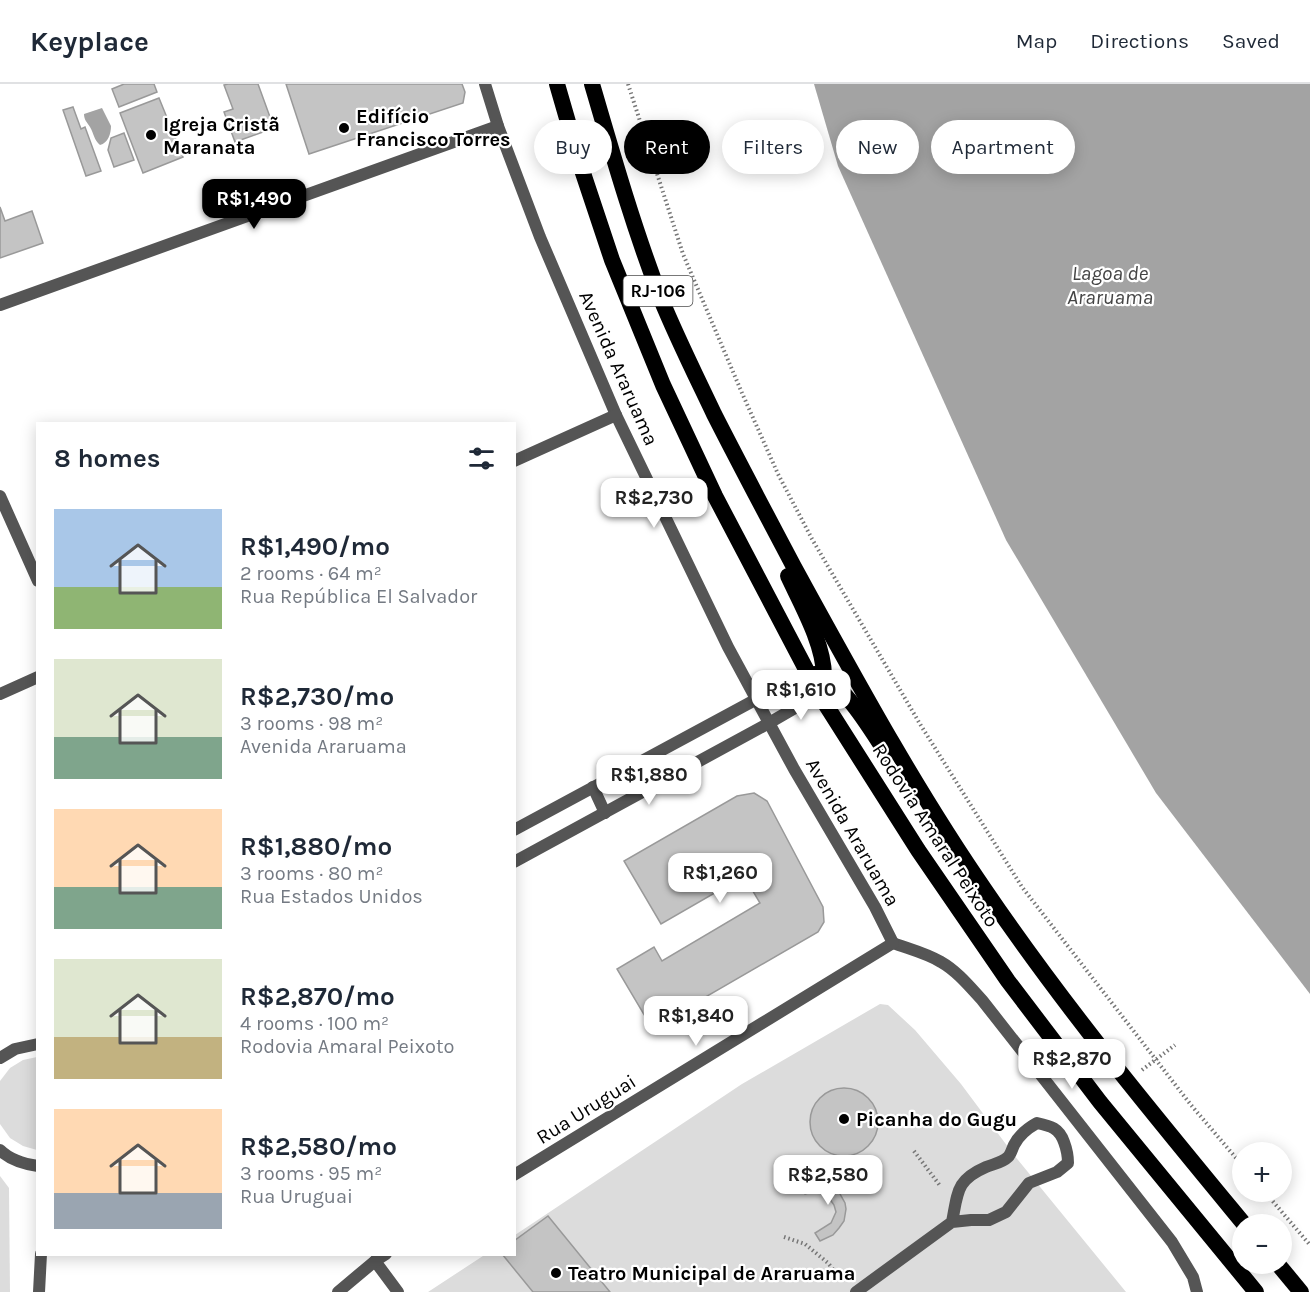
<!DOCTYPE html>
<html lang="en">
<head>
<meta charset="utf-8">
<style>
	body { margin:0; font-family:Karla,sans-serif; background:#f2f2f3; color:#1f2937; height:100vh; display:flex; flex-direction:column; font-size:22px; white-space:nowrap }
	* { box-sizing:border-box; margin:0 }
	p { font-size:20px; color:#747a83 }
	.icon { flex:none; width:33px; height:33px; fill:none; stroke:currentColor; stroke-width:2; stroke-linecap:round; stroke-linejoin:round }
	.map { position:relative; flex:1; overflow:hidden }
	.sheet { position:absolute; left:36px; top:338px; width:480px; height:834px; display:flex; flex-direction:column; background:#fff; border-radius:0px; box-shadow:0 3px 15px #0003 }
	.sheet>* { flex:none }
	.banner { position:absolute; left:534px; top:36px; width:570px; height:54px; display:flex; gap:12px }
	.controls { position:absolute; left:1232px; top:1058px; display:grid; gap:12px }
	.controls a { display:grid; place-items:center; width:60px; height:60px; border-radius:50%; background:#fff; box-shadow:0 3px 15px #0003; font-size:30px }
	.price { position:absolute; translate:-50% -51px; padding:0 14px; border-radius:12px; background:#fff; color:#222; font-size:20px; line-height:39px; filter:drop-shadow(0 2px 3px #0008) }
	.price::after { content:''; position:absolute; left:50%; top:36px; width:18px; height:14px; margin-left:-9px; background:inherit; clip-path:polygon(0 0,100% 0,50% 100%) }
	.price.current { background:#000; color:#fff }
	ul { padding:0; list-style:none }
	li { display:flex; align-items:center; gap:18px; height:150px; padding:0 18px }
	li span { display:grid; place-items:center; flex:none; width:168px; height:120px; border-radius:0px; color:#555 }
	li>.icon { margin-inline-start:auto }
	span .icon { width:72px; height:72px; fill:#fffc; stroke-width:1 }
	li b { font-size:26px }
	h2 { display:flex; justify-content:space-between; align-items:center; height:72px; padding:0 18px; font-size:26px }
	.pill { padding:0 21px; border-radius:27px; background:#fff; box-shadow:0 3px 15px #0003; font-size:21px; line-height:54px }
	.pill.current { background:#000; color:#fff }
	header { display:flex; align-items:center; gap:36px; box-sizing:border-box; height:84px; padding:0 30px; background:#fff; border-bottom:2px solid #e0e1e3 }
	header strong { font-size:28px }
	nav { display:flex; gap:33px; margin-inline-start:auto; font-size:21px }
	.map>svg:first-child { display:block }
</style>
</head>
<body>
<header>
<strong>Keyplace</strong>
<nav><a>Map</a><a>Directions</a><a>Saved</a></nav>
</header>
<div class="map">
<svg width="1310" height="1208" viewBox="0 0 1310 1208">
	<rect width="100%" height="100%" fill="#fff"/>
	<!-- green -->
	<g fill="#dcdcdc">
		<polygon points="880,920 888,921 915,946 961,1000 1014,1071 1126,1208 428,1208 486,1170 514,1170 515,1151 742,1000"/>
		<polygon points="37,973 38,973 37,1066 23,1062 10,1054 0,1040 0,997 10,984 23,976"/>
		<polygon points="0,1092 9,1104 10,1208 0,1208"/>
	</g>
	<!-- water -->
	<g fill="#a3a3a3">
		<polygon points="814,0 1310,0 1310,910 1156,709 1006,456 838,82"/>
		<path d="M102,24l9,18c0,8 -3,17 -11,19 -6,-5 -6,-11 -10,-18 -3,-5 -6,-7 -6,-13z"/>
	</g>
	<!-- building -->
	<g fill="#c4c4c4" stroke="#999" stroke-width="1.5">
		<polygon points="124,0 154,0 157,8 119,23 112,5"/>
		<polygon points="228,0 258,0 274,44 235,58 224,28 233,25 224,1"/>
		<polygon points="286,0 462,0 465,8 463,19 309,70"/>
		<polygon points="159,14 183,73 143,89 120,29"/>
		<polygon points="73,23 81,45 85,43 101,87 86,92 63,26"/>
		<polygon points="124,49 134,76 114,83 108,66 111,54"/>
		<polygon points="0,123 5,137 32,127 43,159 0,174"/>
		<polygon points="754,709 767,717 823,823 824,838 818,848 652,944 617,885 654,863 662,877 760,819 744,792 661,840 624,777 737,712"/>
		<circle cx="844" cy="1038" r="34"/>
		<polygon points="818,1096 833,1102 840,1110 845,1119 846,1125 844,1137 839,1144 833,1151 820,1157 815,1149 831,1139 836,1128 834,1121 827,1111 822,1108 817,1107 805,1110 799,1102 808,1098"/>
		<polygon points="548,1132 610,1208 533,1208 502,1170 514,1170 514,1157"/>
	</g>
	<g fill="none" stroke-linecap="round" stroke-linejoin="round">
		<!-- path -->
		<g stroke="#777" stroke-width="4" stroke-dasharray="1.5 3" stroke-linecap="butt">
			<polyline points="628,0 683,170 742,309 778,390 812,455 920,640 1022,803 1191,1021 1242,1081"/>
			<polyline points="1142,986 1175,961"/>
			<polyline points="914,1067 941,1103"/>
			<polyline points="1264,1107 1310,1161"/>
			<polyline points="784,1153 805,1160 828,1179 843,1198"/>
		</g>
		<!-- pedestrian -->
		<g stroke="#555" stroke-width="12">
			<polyline points="375,1177 398,1208"/>
			<path d="M856,1208l96,-70 19,-2h18l17,-8 23,-29 28,-11 11,-9c0,-8 -1,-13 -4,-21 -5,-14 -13,-16 -27,-19 -9,5 -18,12 -23,22 -2,4 -3,9 -6,12 -6,6 -15,7 -22,10 -30,13 -28,25 -34,55"/>
		</g>
		<!-- minor -->
		<g stroke="#555" stroke-width="12">
			<polyline points="485,0 498,42 540,153 616,331 728,563 794,685 875,823 893,859"/>
			<polyline points="0,221 498,42"/>
			<polyline points="514,377 616,331"/>
			<polyline points="0,412 38,497"/>
			<polyline points="0,610 38,593"/>
			<polyline points="593,703 605,729"/>
			<polyline points="514,746 807,588"/>
			<polyline points="514,778 769,639 819,610"/>
			<path d="M893,859c16,6 33,10 48,19 16,9 29,25 41,38l190,242 21,35 4,15"/>
			<polyline points="0,974 15,965 38,960"/>
			<path d="M0,1066c10,10 24,14 38,16"/>
			<polyline points="514,1091 893,859"/>
			<polyline points="39,1208 41,1170"/>
			<polyline points="338,1208 375,1177 386,1170"/>
		</g>
		<!-- trunk -->
		<g stroke="#000" stroke-width="16">
			<polyline points="557,0 581,83 612,176 663,301 715,412 819,610 918,766 1008,897 1100,1018 1256,1208"/>
			<path d="M592,0c21,72 42,145 69,215 16,39 35,77 53,115 26,51 53,102 80,153 61,111 121,222 193,326 79,116 168,223 257,331"/>
			<path d="M788,492c13,28 36,68 36,100 0,6 -4,12 -5,18"/>
			<path d="M815,590c29,8 55,55 72,80"/>
			<polyline points="1277,1179 1301,1208"/>
		</g>
	</g>
	<!-- markers -->
	<g fill="#000" stroke="#fff" stroke-width="2">
		<circle cx="344" cy="44" r="6"/>
		<circle cx="151" cy="51" r="6"/>
		<circle cx="844" cy="1035" r="6"/>
		<circle cx="556" cy="1189" r="6"/>
	</g>
	<g text-anchor="middle" stroke-width="4.5" stroke-linejoin="round" paint-order="stroke">
		<!-- shield labels -->
		<rect fill="#fff" stroke="#4c4c4c" stroke-width="1.5" x="623.5" y="192" width="69" height="30" rx="4.5"/>
		<g font-size="18" font-weight="bold" fill="#000">
			<text x="658" y="213">RJ-106</text>
		</g>
		<!-- poi labels -->
		<g font-size="20" font-weight="bold" fill="#000" stroke="#fff" text-anchor="start">
			<text x="356" y="39">Edifício<tspan x="356" dy="23">Francisco Torres</tspan></text>
			<text x="163" y="47">Igreja Cristã<tspan x="163" dy="23">Maranata</tspan></text>
			<text x="856" y="1042">Picanha do Gugu</text>
			<text x="568" y="1196">Teatro Municipal de Araruama</text>
		</g>
		<!-- street labels -->
		<g font-size="20" fill="#000" stroke="#fff">
			<text transform="translate(619 284) rotate(66)" y="7">Avenida Araruama</text>
			<text transform="translate(853 748) rotate(60)" y="7">Avenida Araruama</text>
			<text transform="translate(936 751) rotate(57)" y="7">Rodovia Amaral Peixoto</text>
			<text transform="translate(586 1025) rotate(-32)" y="7">Rua Uruguai</text>
		</g>
		<!-- water labels -->
		<g font-size="21" font-style="italic" fill="#444" stroke="#fff">
			<text x="1110" y="196">Lagoa de<tspan x="1110" dy="24">Araruama</tspan></text>
		</g>
	</g>
</svg>
<div class="controls">
<a>+</a>
<a>−</a>
</div>
<b class="price current" style="left:254px;top:146px">R$1,490</b>
<b class="price" style="left:654px;top:445px">R$2,730</b>
<b class="price" style="left:801px;top:637px">R$1,610</b>
<b class="price" style="left:649px;top:722px">R$1,880</b>
<b class="price" style="left:720px;top:820px">R$1,260</b>
<b class="price" style="left:696px;top:963px">R$1,840</b>
<b class="price" style="left:1072px;top:1006px">R$2,870</b>
<b class="price" style="left:828px;top:1122px">R$2,580</b>
<div class="banner">
<a class="pill">Buy</a>
<a class="pill current">Rent</a>
<a class="pill">Filters</a>
<a class="pill">New</a>
<a class="pill">Apartment</a>
</div>
<section class="sheet">
<h2>8 homes<svg class="icon" aria-label="filters" viewBox="0 0 24 24"><path d="M4 7h16M4 17h16"/><circle cx="9" cy="7" r="2"/><circle cx="15" cy="17" r="2"/></svg></h2>
<ul>
<li><span style="background:linear-gradient(#a9c7e8 65%,#8fb573 0)"><svg class="icon" aria-label="home" viewBox="0 0 24 24"><path d="M3 11l9-7 9 7M6 9v11h12V9"/></svg></span><div><b>R$1,490/mo</b><p>2 rooms · 64 m²</p><p>Rua República El Salvador</p></div></li>
<li><span style="background:linear-gradient(#dfe7d0 65%,#7fa58c 0)"><svg class="icon" aria-label="home" viewBox="0 0 24 24"><path d="M3 11l9-7 9 7M6 9v11h12V9"/></svg></span><div><b>R$2,730/mo</b><p>3 rooms · 98 m²</p><p>Avenida Araruama</p></div></li>
<li><span style="background:linear-gradient(#ffd9b3 65%,#7fa58c 0)"><svg class="icon" aria-label="home" viewBox="0 0 24 24"><path d="M3 11l9-7 9 7M6 9v11h12V9"/></svg></span><div><b>R$1,880/mo</b><p>3 rooms · 80 m²</p><p>Rua Estados Unidos</p></div></li>
<li><span style="background:linear-gradient(#dfe7d0 65%,#c2b280 0)"><svg class="icon" aria-label="home" viewBox="0 0 24 24"><path d="M3 11l9-7 9 7M6 9v11h12V9"/></svg></span><div><b>R$2,870/mo</b><p>4 rooms · 100 m²</p><p>Rodovia Amaral Peixoto</p></div></li>
<li><span style="background:linear-gradient(#ffd9b3 70%,#9aa5b1 0)"><svg class="icon" aria-label="home" viewBox="0 0 24 24"><path d="M3 11l9-7 9 7M6 9v11h12V9"/></svg></span><div><b>R$2,580/mo</b><p>3 rooms · 95 m²</p><p>Rua Uruguai</p></div></li>
</ul>
</section>
</div>
</body>
</html>
